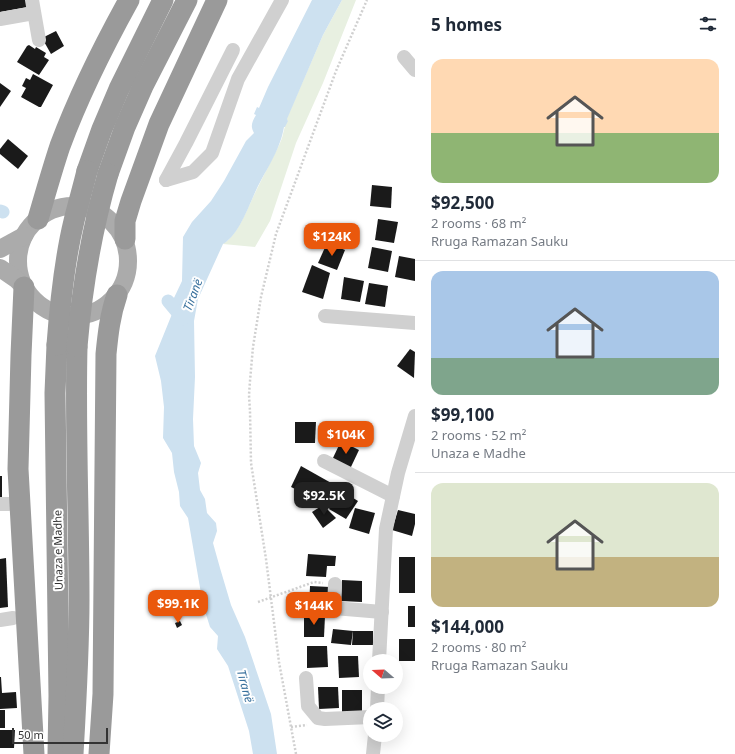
<!DOCTYPE html>
<html lang="en">
<head>
<meta charset="utf-8">
<style>
	body { margin:0; font-family:"Noto Sans",sans-serif; background:#f6f6f7; color:#1f2937; height:100vh; display:flex; flex-direction:column; font-size:15px; white-space:nowrap }
	* { box-sizing:border-box; margin:0 }
	p { font-size:13px; color:#747a83 }
	.icon { flex:none; width:22px; height:22px; fill:none; stroke:currentColor; stroke-width:2; stroke-linecap:round; stroke-linejoin:round }
	.map { position:relative; flex:1; overflow:hidden }
	.drawer { display:flex; flex-direction:column; background:#fff; width:320px }
	.drawer>* { flex:none }
	.needle { width:26px; rotate:289deg }
	.tools { position:absolute; left:363px; top:654px; display:grid; gap:8px }
	.tools a { display:grid; place-items:center; width:40px; height:40px; border-radius:50%; background:#fff; box-shadow:0 4px 16px #0002; font-size:20px }
	.scale { position:absolute; left:12px; bottom:10px; width:96px; box-sizing:border-box; padding-left:4px; border:2px solid #333; border-top:0; font-size:11px; line-height:14px; white-space:nowrap; color:#333; -webkit-text-stroke:3px #fff; paint-order:stroke }
	.price { position:absolute; translate:-50% -34px; padding:0 9px; border-radius:8px; background:#ea580c; color:#fff; font-size:13px; line-height:26px; filter:drop-shadow(0 1px 2px #0008) }
	.price::after { content:''; position:absolute; left:50%; top:24px; width:12px; height:9px; margin-left:-6px; background:inherit; clip-path:polygon(0 0,100% 0,50% 100%) }
	.price.selected { background:#222; color:#fff }
	ul { padding:0; list-style:none }
	li { display:grid; align-content:center; gap:8px; height:212px; padding:0 16px }
	li+li { border-top:1px solid #e0e1e3 }
	li span { display:grid; place-items:center; height:124px; border-radius:12px; color:#555 }
	li>.icon { margin-inline-start:auto }
	span .icon { width:72px; height:72px; fill:#fffc; stroke-width:1 }
	li b { font-size:17px }
	h2 { display:flex; justify-content:space-between; align-items:center; height:48px; padding:0 16px; font-size:17px }
	main { display:flex; flex:1; min-height:0 }
	.map>svg:first-child { display:block }
</style>
</head>
<body>
<main>
<div class="map">
<svg width="415" height="754" viewBox="0 0 415 754">
	<rect width="100%" height="100%" fill="#fff"/>
	<!-- green -->
	<path fill="#e8f0e1" d="M342,0h14l-33,83 -27,60 -26,78 -15,26 -32,-3c15,-9 24,-35 32,-51 8,-17 17,-33 25,-50 4,-8 3,-15 8,-23h-2l37,-85z"/>
	<!-- water -->
	<path fill="#cde1f0" d="M312,0h30l-19,35 -36,84 1,2 -3,6h-1c-1,5 -2,10 -4,15 -5,15 -15,30 -22,44 -9,18 -18,48 -35,58l-25,55 -4,22 1,56 -2,42 1,27 7,17 -3,10 2,17 5,9 2,14 9,10 1,8 -4,12 7,25 11,37 14,32 26,77 6,40h-24l-4,-23 -21,-65 -11,-17 1,-13 -8,-9 -7,-22 -15,-87 -8,-12 -1,-14 -5,-20 -2,-19 -9,-15 1,-31 -3,-26 -6,-25 17,-42 1,-14 9,-19 1,-44 9,-15 19,-21 13,-20 22,-40 8,-8c-4,-7 -2,-11 2,-18l-2,-1 3,-7 2,1 9,-21z"/>
	<g fill="none" stroke-linecap="round" stroke-linejoin="round">
		<!-- canal -->
		<g stroke="#cde1f0" stroke-width="13">
			<polyline points="0,211 3,212"/>
			<polyline points="168,301 183,319"/>
		</g>
	</g>
	<!-- building -->
	<g fill="#1a1a1a">
		<polygon points="0,0 26,0 28,7 0,12"/>
		<polygon points="56,31 64,46 51,54 42,38"/>
		<polygon points="29,45 35,49 36,47 46,53 44,57 49,60 39,75 17,62 27,46"/>
		<polygon points="33,74 53,85 41,107 39,107 21,97 26,88 22,86 26,78 30,80"/>
		<polygon points="0,83 11,91 0,107"/>
		<polygon points="8,139 28,156 18,169 0,154 0,149"/>
		<polygon points="372,185 392,187 391,208 370,206"/>
		<polygon points="378,219 398,222 394,243 375,240"/>
		<polygon points="327,243 345,250 337,270 318,263"/>
		<polygon points="372,247 392,251 388,272 368,268"/>
		<polygon points="399,256 415,259 415,281 395,277"/>
		<polygon points="312,265 330,273 323,299 302,292"/>
		<polygon points="344,277 364,281 360,302 341,299"/>
		<polygon points="369,283 388,286 385,307 365,304"/>
		<polygon points="410,349 415,352 414,378 397,366"/>
		<polygon points="295,422 316,422 315,443 295,443"/>
		<polygon points="341,441 359,450 350,469 332,460"/>
		<polygon points="301,466 333,484 324,503 291,487"/>
		<rect x="0" y="476" width="2" height="22"/>
		<polygon points="340,490 358,501 346,519 329,509"/>
		<polygon points="323,505 336,518 323,528 312,512"/>
		<polygon points="355,508 375,513 369,534 349,528"/>
		<polygon points="398,510 415,514 415,524 412,536 392,530"/>
		<polygon points="308,554 336,556 335,566 327,566 326,577 306,576"/>
		<rect x="399" y="557" width="16" height="36"/>
		<polygon points="6,558 8,607 0,608 0,559"/>
		<polygon points="342,580 362,581 362,602 341,601"/>
		<polygon points="310,586 330,587 329,608 309,608"/>
		<rect x="408" y="606" width="7" height="21"/>
		<polygon points="304,615 325,616 324,637 304,637"/>
		<polygon points="180,621 182,625 177,628 175,623"/>
		<polygon points="333,629 353,631 351,645 331,643"/>
		<polygon points="353,631 373,631 373,645 352,645"/>
		<rect x="399" y="639" width="16" height="22"/>
		<polygon points="307,646 327,646 328,667 307,668"/>
		<polygon points="338,656 358,656 359,677 339,678"/>
		<polygon points="0,677 1,677 2,693 16,692 17,708 0,709"/>
		<polygon points="318,687 338,687 339,708 319,709"/>
		<polygon points="342,690 362,690 362,711 342,712"/>
		<rect x="0" y="710" width="5" height="18"/>
		<polygon points="0,730 15,730 14,748 0,748"/>
	</g>
	<g fill="none" stroke-linecap="round" stroke-linejoin="round">
		<!-- path -->
		<g stroke="#d0d0d0" stroke-width="2.5" stroke-dasharray="2 2" stroke-linecap="butt">
			<polyline points="258,602 314,582 323,583"/>
			<polyline points="291,727 307,725"/>
			<polyline points="296,754 279,662 266,559 251,463 250,411 249,395 250,381 253,347 261,297 276,234 336,71 367,0"/>
		</g>
		<!-- minor -->
		<g stroke="#d0d0d0" stroke-width="14">
			<polyline points="32,0 39,40"/>
			<polyline points="0,19 34,13"/>
			<polyline points="404,57 415,70"/>
			<polyline points="166,180 193,172 212,153 238,79 282,0"/>
			<polyline points="166,180 186,143 233,50"/>
			<polyline points="325,316 415,323"/>
			<polyline points="324,461 393,496"/>
			<polyline points="0,504 9,504"/>
			<polyline points="335,584 334,608 382,612"/>
			<polyline points="0,620 13,618"/>
			<polyline points="379,661 386,529 398,473 415,416"/>
			<polyline points="306,678 308,706 318,718 325,719 370,717"/>
			<polyline points="377,709 378,687"/>
			<polyline points="373,754 375,735"/>
		</g>
		<!-- major -->
		<g stroke="#ababab" stroke-width="18">
			<circle cx="73" cy="261" r="55"/>
			<polyline points="0,249 24,236"/>
			<polyline points="0,268 16,279 24,287"/>
		</g>
		<!-- highway -->
		<g stroke="#9a9a9a" stroke-width="21">
			<polyline points="87,171 102,129 119,89 163,0"/>
			<polyline points="108,174 125,127 143,86 187,0"/>
			<path d="M38,219c7,-24 14,-49 22,-73 19,-51 43,-99 69,-146"/>
			<polyline points="125,239 125,221 131,201 159,124 217,0"/>
			<polyline points="24,287 21,355 18,469 34,754"/>
			<polyline points="57,345 55,393 59,696 58,754"/>
			<path d="M73,754c3,-52 6,-103 6,-155 0,-84 -4,-168 -2,-252"/>
			<path d="M99,754l4,-60 3,-340c2,-20 4,-39 11,-59"/>
		</g>
		<!-- highway-bridge -->
		<g stroke="#9a9a9a" stroke-width="21">
			<path d="M57,345c3,-41 7,-83 17,-124 4,-17 9,-33 13,-50"/>
			<path d="M77,347c5,-60 14,-115 31,-173"/>
		</g>
	</g>
	<g text-anchor="middle" stroke-width="4" stroke-linejoin="round" paint-order="stroke">
		<!-- street labels -->
		<g font-size="11" fill="#333" stroke="#fff">
			<text transform="translate(58 550) rotate(-91)" y="4">Unaza e Madhe</text>
		</g>
		<!-- water labels -->
		<g font-size="12" font-style="italic" fill="#39719d" stroke="#fff">
			<text transform="translate(193 295) rotate(-69)" y="4">Tiranë</text>
			<text transform="translate(245 686) rotate(75)" y="4">Tiranë</text>
		</g>
	</g>
</svg>
<div class="tools">
<a><svg class="needle" viewBox="-14 -14 28 28"><path d="M0-13l5 13h-10z" fill="#e53935"/><path d="M0 13l5-13h-10z" fill="#747a83"/></svg></a>
<a><svg class="icon" aria-label="layers" viewBox="0 0 24 24"><path d="M12 4l9 5-9 5-9-5zM3 14l9 5 9-5"/></svg></a>
</div>
<div class="scale">50 m</div>
<b class="price" style="left:332px;top:257px">$124K</b>
<b class="price" style="left:346px;top:455px">$104K</b>
<b class="price selected" style="left:324px;top:516px">$92.5K</b>
<b class="price" style="left:178px;top:624px">$99.1K</b>
<b class="price" style="left:314px;top:626px">$144K</b>
</div>
<section class="drawer">
<h2>5 homes<svg class="icon" aria-label="filters" viewBox="0 0 24 24"><path d="M4 7h16M4 17h16"/><circle cx="9" cy="7" r="2"/><circle cx="15" cy="17" r="2"/></svg></h2>
<ul>
<li><span style="background:linear-gradient(#ffd9b3 60%,#8fb573 0)"><svg class="icon" aria-label="home" viewBox="0 0 24 24"><path d="M3 11l9-7 9 7M6 9v11h12V9"/></svg></span><div><b>$92,500</b><p>2 rooms · 68 m²</p><p>Rruga Ramazan Sauku</p></div></li>
<li><span style="background:linear-gradient(#a9c7e8 70%,#7fa58c 0)"><svg class="icon" aria-label="home" viewBox="0 0 24 24"><path d="M3 11l9-7 9 7M6 9v11h12V9"/></svg></span><div><b>$99,100</b><p>2 rooms · 52 m²</p><p>Unaza e Madhe</p></div></li>
<li><span style="background:linear-gradient(#dfe7d0 60%,#c2b280 0)"><svg class="icon" aria-label="home" viewBox="0 0 24 24"><path d="M3 11l9-7 9 7M6 9v11h12V9"/></svg></span><div><b>$144,000</b><p>2 rooms · 80 m²</p><p>Rruga Ramazan Sauku</p></div></li>
</ul>
</section>
</main>
</body>
</html>
